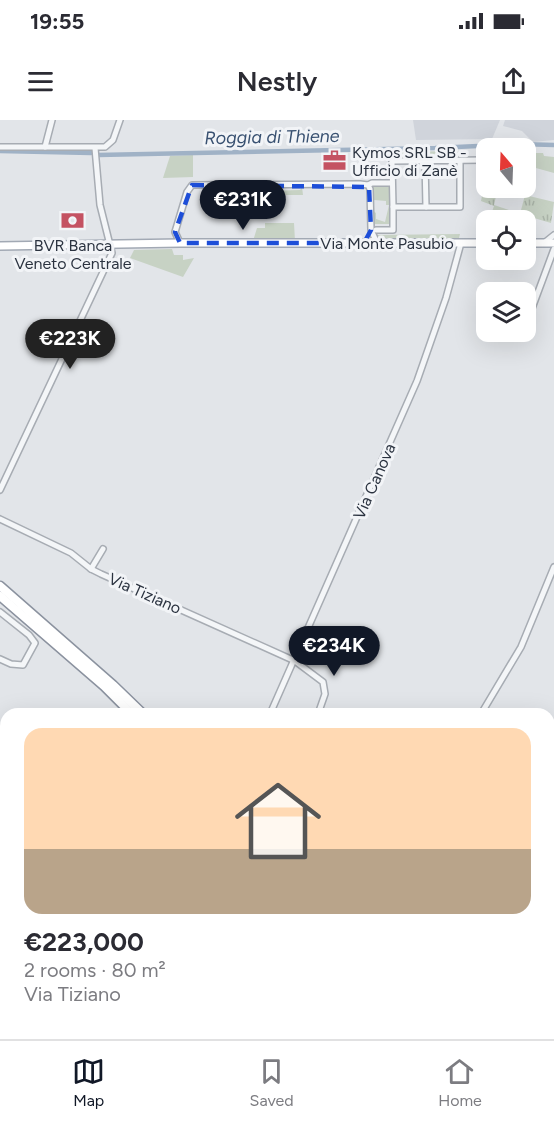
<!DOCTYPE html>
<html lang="en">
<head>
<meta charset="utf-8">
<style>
	body { margin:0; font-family:Figtree,sans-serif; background:#f7f7f7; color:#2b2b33; height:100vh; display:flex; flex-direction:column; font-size:22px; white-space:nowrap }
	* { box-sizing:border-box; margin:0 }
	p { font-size:20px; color:#7c7c81 }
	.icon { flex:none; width:33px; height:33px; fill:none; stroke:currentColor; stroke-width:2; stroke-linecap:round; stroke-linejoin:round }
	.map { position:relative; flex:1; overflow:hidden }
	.side { position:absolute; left:0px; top:588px; width:555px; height:332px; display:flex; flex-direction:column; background:#fff; border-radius:18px 18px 0 0; box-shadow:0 6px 24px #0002 }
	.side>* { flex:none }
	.needle { width:39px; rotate:341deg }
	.controls { position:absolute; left:476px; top:18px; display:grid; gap:12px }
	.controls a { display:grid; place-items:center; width:60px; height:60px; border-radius:12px; background:#fff; box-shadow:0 6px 24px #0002; font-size:30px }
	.price { position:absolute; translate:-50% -51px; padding:0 14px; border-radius:21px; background:#111827; color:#fff; font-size:20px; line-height:39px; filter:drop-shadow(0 2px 3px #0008) }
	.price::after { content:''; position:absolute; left:50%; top:36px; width:18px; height:14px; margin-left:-9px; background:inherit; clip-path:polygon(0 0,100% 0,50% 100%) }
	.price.current { background:#222; color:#fff }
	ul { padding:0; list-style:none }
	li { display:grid; align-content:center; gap:12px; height:318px; padding:0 24px }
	li span { display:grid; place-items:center; height:186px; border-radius:18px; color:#555 }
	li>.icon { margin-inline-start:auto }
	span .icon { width:108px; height:108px; fill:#fffc; stroke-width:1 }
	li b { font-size:26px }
	.status { display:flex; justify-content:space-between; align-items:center; height:42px; padding:0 30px; background:#fff; direction:ltr }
	.status svg { height:16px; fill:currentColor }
	header { display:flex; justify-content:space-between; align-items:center; height:78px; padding:0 24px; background:#fff; font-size:27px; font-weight:600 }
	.menu { display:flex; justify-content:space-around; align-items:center; height:84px; border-top:2px solid #e1e1e2; background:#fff; font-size:16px; color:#7c7c81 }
	.menu a { display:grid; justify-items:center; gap:3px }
	.menu .current { color:#111827 }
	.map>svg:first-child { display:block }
</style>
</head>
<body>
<div class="status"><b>19:55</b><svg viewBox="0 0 49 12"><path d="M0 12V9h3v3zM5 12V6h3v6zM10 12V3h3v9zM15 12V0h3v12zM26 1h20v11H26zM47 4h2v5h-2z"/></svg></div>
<header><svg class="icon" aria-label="menu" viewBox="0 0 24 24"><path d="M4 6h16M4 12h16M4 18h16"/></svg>Nestly<svg class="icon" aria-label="share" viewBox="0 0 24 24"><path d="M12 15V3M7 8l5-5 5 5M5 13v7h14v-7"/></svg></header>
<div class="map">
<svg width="554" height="919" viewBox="0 0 554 919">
	<defs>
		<pattern id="park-tufts" width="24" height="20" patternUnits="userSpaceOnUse" patternTransform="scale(1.5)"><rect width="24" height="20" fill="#c7d2c4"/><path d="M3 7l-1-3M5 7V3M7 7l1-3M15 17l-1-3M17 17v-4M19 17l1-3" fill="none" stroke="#abb5a9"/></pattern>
	</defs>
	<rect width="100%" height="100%" fill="#e2e5e9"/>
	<!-- built -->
	<g fill="#d0d4db">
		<polygon points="413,0 500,0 492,19 416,20"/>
		<polygon points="505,0 554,0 554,20 533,22 522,11 503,6"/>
	</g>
	<!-- green -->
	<g fill="#c7d2c4">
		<polygon points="525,33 543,33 544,36 554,37 554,53 525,45"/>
		<polygon points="193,35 193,57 163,58 170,36"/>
		<polygon points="373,66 391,66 391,104 375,104 375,115 460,114 459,118 379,121 373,115 373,91 376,93 376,99 385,102 389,85 386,85 386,81 374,80"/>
		<polygon points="262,67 263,71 300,70 302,67 303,75 260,75 259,68"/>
		<polygon points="265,103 294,103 295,121 253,121 257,108 265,108"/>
		<polygon points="172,129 174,135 183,135 183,140 194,138 183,157 130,138 134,130"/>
	</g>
	<!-- park -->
	<g fill="url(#park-tufts)">
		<polygon points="460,31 460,39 400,37 393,39 392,32"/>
		<polygon points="486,55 486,68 498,68 494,85 509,90 506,100 503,98 503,100 489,100 494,86 481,81"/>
		<polygon points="525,75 554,82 551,103 520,94"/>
	</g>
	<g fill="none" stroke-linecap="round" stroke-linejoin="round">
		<!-- canal -->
		<g stroke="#a0b2c6" stroke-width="4.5">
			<polyline points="0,31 91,33"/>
			<polyline points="98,35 435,28 518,24 554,25"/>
		</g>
		<defs>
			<g id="minor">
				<polyline points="0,27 105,27 113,20 120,0"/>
				<polyline points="45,27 52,0"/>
				<polyline points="425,41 426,87"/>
				<polyline points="460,41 460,87 393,87 392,41 485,40"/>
				<polyline points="368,65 372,63 392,63"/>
				<polyline points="376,110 393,110 393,87"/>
				<polyline points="180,123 175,112 187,72 192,65 360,64 368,65 370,69 371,110 377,123"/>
				<polyline points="544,123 554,115"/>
				<polyline points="531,191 554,129"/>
				<polyline points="0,370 112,133 100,85 95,28"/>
				<polyline points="0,399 71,433 91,449 101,454 295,541 323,562 325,574 318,594"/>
				<polyline points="91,449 103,429"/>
				<polyline points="0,492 29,515 35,523 23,545 11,544 0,539"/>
				<polyline points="270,594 417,261 446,178 461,123"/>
				<polyline points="481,594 521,527 554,447"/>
				<polyline points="549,637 554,639"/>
				<polyline points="549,717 554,711"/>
				<polyline points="0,776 6,766"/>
				<polyline points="282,919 284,914"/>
			</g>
			<g id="major">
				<polyline points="525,123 554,123"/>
				<polyline points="0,126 180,123 486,123"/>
			</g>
			<g id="highway">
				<polyline points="0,466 113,565 143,594"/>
				<polyline points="0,476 104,566 132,594"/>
				<polyline points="0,676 6,678"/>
				<polyline points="549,842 554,843"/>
				<polyline points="393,914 397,919"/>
				<polyline points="403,914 406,919"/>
			</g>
		</defs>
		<!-- minor casing -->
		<use href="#minor" stroke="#a7acb3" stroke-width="8"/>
		<!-- major casing -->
		<use href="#major" stroke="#a2a9b4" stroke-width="10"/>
		<!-- highway casing -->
		<use href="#highway" stroke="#8b929f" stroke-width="11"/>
		<!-- minor -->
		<use href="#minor" stroke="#f4f6f8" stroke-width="5"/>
		<!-- major -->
		<use href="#major" stroke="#fff" stroke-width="7"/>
		<!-- highway -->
		<use href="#highway" stroke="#fff" stroke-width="8"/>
	</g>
	<!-- marked area -->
	<path fill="none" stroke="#1d4ed8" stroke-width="4.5" stroke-dasharray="12 8" stroke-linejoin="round" d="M192,65l177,2 2,43 -7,13h-184l-5,-11z"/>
	<!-- icons -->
	<defs>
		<symbol id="office-bare" viewBox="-9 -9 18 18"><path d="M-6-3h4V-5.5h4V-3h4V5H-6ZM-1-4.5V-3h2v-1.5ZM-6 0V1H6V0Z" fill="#c45262" stroke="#f2f4f7" stroke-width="2.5" paint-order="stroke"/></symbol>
		<symbol id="bank-bare" viewBox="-9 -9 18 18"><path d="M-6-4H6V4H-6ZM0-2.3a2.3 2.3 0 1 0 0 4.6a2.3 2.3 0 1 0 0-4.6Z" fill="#c45262" stroke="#f2f4f7" stroke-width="2.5" paint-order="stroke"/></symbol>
	</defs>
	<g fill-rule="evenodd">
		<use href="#office-bare" x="318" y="24" width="33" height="33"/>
		<use href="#bank-bare" x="56" y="84" width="33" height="33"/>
	</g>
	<g text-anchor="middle" stroke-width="6" stroke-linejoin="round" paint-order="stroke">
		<!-- poi labels -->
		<g font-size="16" fill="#2b3340" stroke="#f2f4f7" text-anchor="start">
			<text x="352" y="38">Kymos SRL SB -<tspan x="352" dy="18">Ufficio di Zanè</tspan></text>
			<text x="73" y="131" text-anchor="middle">BVR Banca<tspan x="73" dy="18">Veneto Centrale</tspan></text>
		</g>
		<!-- street labels -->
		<g font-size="16" fill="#2b3340" stroke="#f2f4f7">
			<text x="387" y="129">Via Monte Pasubio</text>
			<text transform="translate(374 361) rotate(-66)" y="6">Via Canova</text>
			<text transform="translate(145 473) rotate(24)" y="6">Via Tiziano</text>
		</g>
		<!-- water labels -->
		<g font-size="18" font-style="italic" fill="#395171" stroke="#f2f4f7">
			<text transform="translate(272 17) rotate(-1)" y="6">Roggia di Thiene</text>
		</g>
	</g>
</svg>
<div class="controls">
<a><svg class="needle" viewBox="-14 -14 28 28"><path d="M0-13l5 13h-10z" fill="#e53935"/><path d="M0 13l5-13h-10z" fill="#7c7c81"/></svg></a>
<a><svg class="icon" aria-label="locate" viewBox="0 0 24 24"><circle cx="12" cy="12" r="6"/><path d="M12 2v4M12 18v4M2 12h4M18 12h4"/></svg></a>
<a><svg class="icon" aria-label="layers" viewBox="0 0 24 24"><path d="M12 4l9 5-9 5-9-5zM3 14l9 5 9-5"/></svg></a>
</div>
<b class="price" style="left:243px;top:111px">€231K</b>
<b class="price current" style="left:70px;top:250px">€223K</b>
<b class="price" style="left:334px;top:557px">€234K</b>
<section class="side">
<ul>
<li><span style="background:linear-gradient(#ffd9b3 65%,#b9a48a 0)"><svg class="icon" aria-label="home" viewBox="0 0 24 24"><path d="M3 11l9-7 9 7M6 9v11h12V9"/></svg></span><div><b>€223,000</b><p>2 rooms · 80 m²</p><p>Via Tiziano</p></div></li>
</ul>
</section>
</div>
<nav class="menu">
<a class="current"><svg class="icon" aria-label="map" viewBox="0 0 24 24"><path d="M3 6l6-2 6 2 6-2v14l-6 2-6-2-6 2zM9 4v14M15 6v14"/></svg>Map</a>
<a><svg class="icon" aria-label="saved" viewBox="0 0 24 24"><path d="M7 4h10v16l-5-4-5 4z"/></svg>Saved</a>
<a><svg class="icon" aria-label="home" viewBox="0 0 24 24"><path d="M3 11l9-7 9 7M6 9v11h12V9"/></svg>Home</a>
</nav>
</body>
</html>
